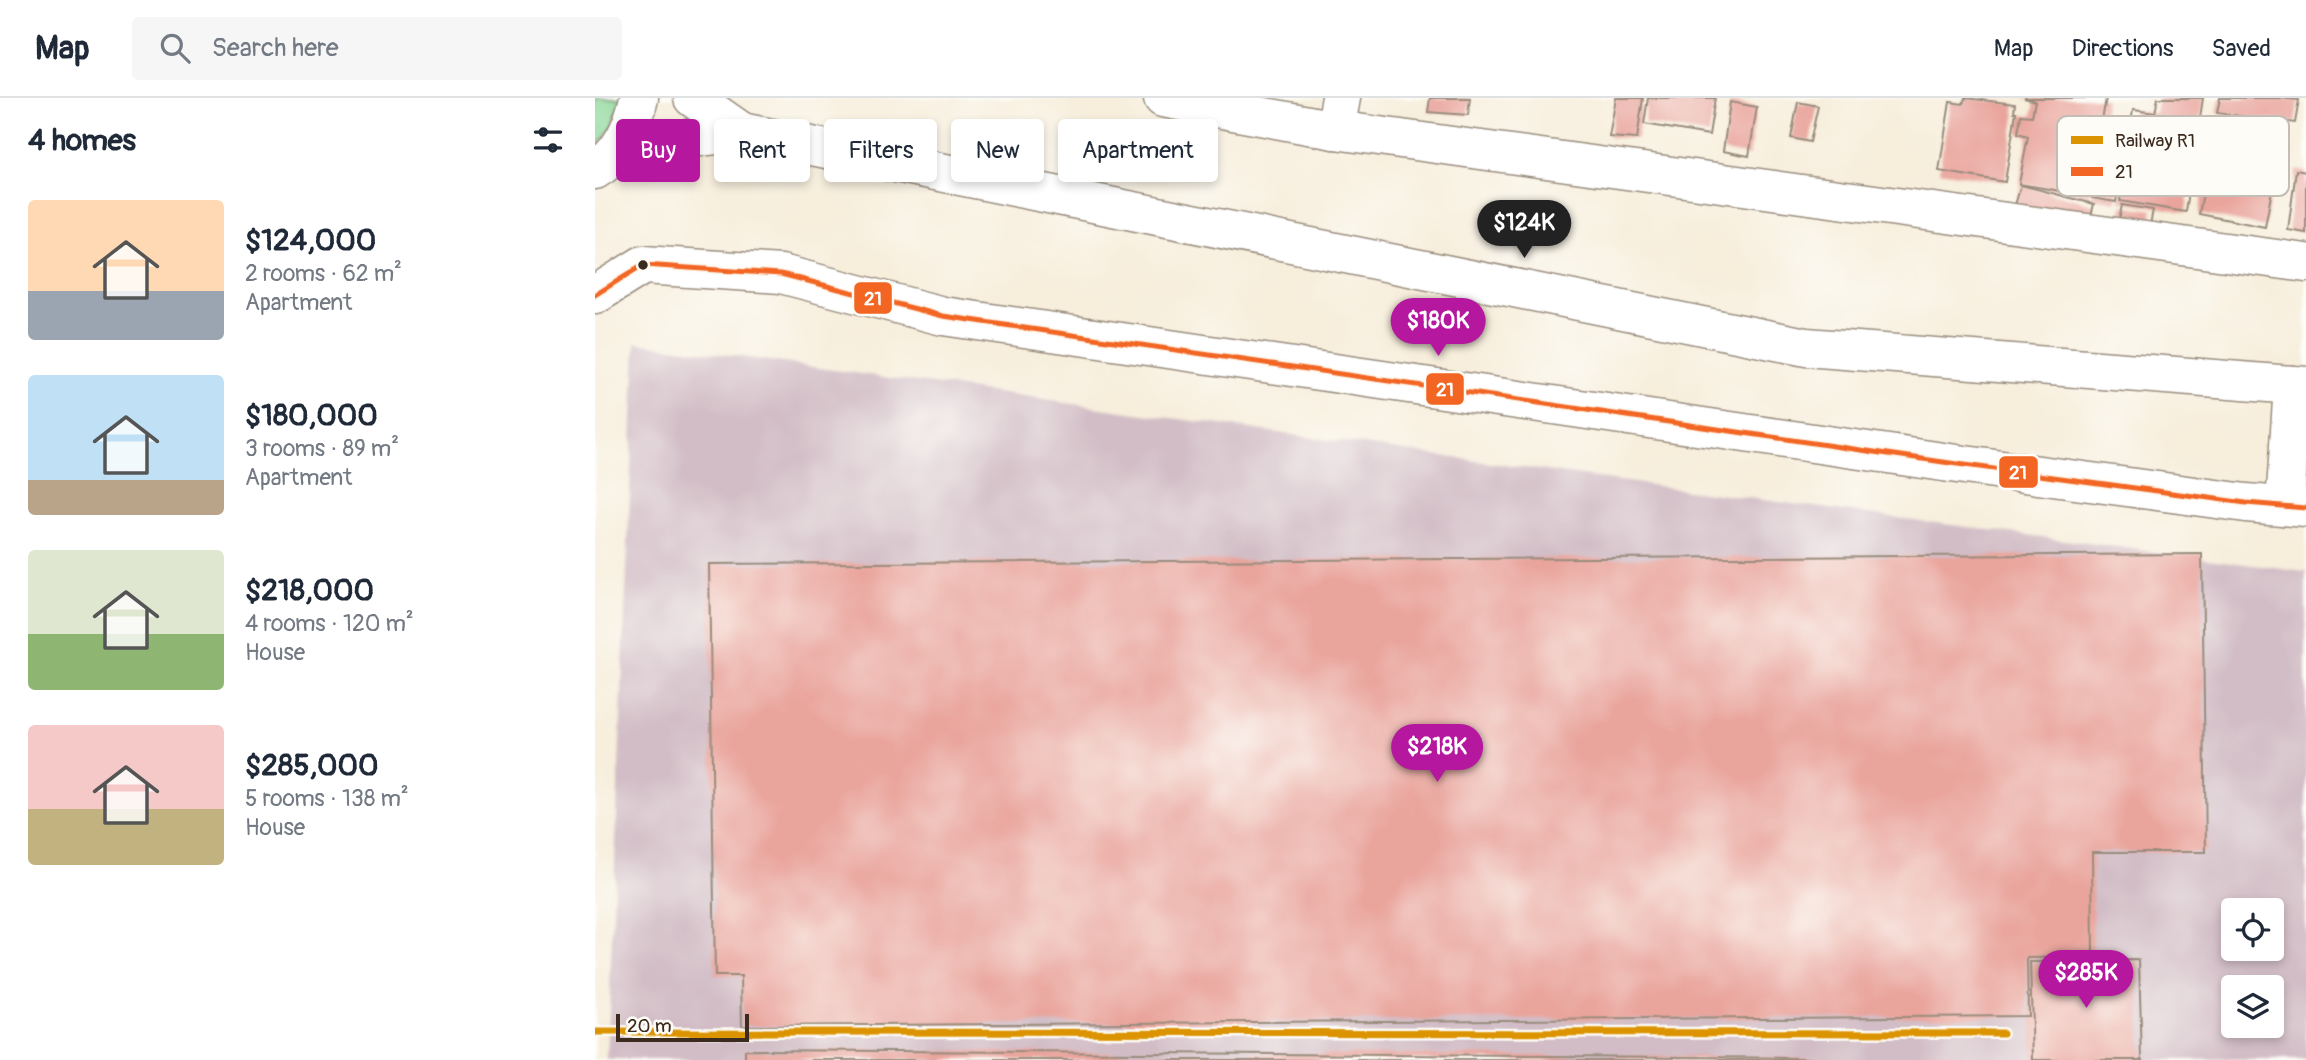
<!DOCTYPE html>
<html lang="en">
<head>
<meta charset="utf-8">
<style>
	body { margin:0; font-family:Pangolin,sans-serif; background:#f6f6f7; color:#1f2937; height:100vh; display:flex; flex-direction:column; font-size:26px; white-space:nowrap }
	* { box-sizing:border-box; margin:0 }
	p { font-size:23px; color:#747a83 }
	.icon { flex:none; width:38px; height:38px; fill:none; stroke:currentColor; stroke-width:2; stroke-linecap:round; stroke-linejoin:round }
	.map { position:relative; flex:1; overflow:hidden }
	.side { display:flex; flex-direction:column; background:#fff; width:595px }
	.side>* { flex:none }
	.top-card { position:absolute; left:21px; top:21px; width:665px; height:63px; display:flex; gap:14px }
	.fabs { position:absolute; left:1626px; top:800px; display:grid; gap:14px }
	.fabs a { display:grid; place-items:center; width:63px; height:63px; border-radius:7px; background:#fff; box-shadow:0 4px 10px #0003; font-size:35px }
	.scale { position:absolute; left:21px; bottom:18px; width:133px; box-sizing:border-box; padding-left:7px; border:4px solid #3b2a1e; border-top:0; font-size:19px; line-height:24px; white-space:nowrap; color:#3b2a1e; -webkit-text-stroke:5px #fdfcf7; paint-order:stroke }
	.price { position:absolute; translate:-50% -60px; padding:0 16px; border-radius:24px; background:#b5179e; color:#fff; font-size:23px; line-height:46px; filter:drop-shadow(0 2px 4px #0008) }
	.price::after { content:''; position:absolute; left:50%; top:42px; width:21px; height:16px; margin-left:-10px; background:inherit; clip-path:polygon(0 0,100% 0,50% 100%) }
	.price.selected { background:#222; color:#fff }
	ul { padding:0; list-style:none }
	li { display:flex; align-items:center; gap:21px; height:175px; padding:0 28px }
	li span { display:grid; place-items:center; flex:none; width:196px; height:140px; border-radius:7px; color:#555 }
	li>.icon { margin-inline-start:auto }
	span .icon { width:84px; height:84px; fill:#fffc; stroke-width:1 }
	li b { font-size:30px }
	h2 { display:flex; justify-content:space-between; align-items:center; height:84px; padding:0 28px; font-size:30px }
	.pill { padding:0 24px; border-radius:7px; background:#fff; box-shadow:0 4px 10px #0003; font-size:24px; line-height:63px }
	.pill.selected { background:#b5179e; color:#fff }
	header { display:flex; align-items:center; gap:42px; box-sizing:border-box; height:98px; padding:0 35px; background:#fff; border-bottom:2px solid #e0e1e3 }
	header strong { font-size:33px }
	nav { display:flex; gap:38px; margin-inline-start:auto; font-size:24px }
	.search { width:490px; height:63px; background:#f6f6f7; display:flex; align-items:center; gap:18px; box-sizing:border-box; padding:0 24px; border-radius:7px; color:#747a83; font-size:26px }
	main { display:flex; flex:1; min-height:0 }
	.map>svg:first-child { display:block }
</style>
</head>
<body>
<header>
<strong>Map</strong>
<div class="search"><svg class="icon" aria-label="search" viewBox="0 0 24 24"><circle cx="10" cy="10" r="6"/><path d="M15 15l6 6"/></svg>Search here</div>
<nav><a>Map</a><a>Directions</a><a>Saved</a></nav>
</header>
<main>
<section class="side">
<h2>4 homes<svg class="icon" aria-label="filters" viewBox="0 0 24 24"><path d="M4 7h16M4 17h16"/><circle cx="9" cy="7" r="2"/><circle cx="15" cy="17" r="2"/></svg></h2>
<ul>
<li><span style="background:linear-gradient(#ffd9b3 65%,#9aa5b1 0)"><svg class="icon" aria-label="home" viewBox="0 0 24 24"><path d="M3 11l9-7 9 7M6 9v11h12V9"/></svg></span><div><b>$124,000</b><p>2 rooms · 62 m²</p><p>Apartment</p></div></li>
<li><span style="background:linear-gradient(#bfe0f5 75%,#b9a48a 0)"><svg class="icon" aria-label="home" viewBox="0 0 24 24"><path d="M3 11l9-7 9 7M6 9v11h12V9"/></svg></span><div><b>$180,000</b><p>3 rooms · 89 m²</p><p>Apartment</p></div></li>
<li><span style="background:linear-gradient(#dfe7d0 60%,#8fb573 0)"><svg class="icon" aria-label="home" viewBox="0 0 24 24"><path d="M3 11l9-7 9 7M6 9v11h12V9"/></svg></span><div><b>$218,000</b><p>4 rooms · 120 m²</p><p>House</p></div></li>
<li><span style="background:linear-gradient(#f6c9c9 60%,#c2b280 0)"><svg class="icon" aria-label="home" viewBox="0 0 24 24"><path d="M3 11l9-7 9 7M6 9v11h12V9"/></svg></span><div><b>$285,000</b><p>5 rooms · 138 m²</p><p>House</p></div></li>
</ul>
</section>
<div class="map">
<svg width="1711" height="962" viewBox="0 0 1711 962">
	<rect width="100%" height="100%" fill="#fdfcf7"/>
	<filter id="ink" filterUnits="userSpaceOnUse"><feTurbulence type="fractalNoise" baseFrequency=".0143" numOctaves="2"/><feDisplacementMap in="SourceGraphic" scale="14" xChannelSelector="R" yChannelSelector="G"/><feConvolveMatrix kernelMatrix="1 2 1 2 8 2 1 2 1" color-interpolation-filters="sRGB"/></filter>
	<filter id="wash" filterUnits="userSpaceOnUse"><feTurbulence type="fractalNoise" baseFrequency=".00686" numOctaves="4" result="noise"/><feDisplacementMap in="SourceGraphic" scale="28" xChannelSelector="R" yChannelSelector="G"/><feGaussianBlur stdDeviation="1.57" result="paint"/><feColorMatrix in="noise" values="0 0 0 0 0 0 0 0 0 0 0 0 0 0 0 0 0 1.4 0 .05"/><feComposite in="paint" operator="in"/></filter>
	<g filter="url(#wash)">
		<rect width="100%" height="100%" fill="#f7eedc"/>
		<!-- industrial -->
		<path fill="#d2bdc6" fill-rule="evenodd" d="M41,244l953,135 717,95v488h-1699zM1638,812h38v38h-38zM1638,889h38v39h-38z"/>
		<!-- green -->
		<polygon fill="#87d696" stroke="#61805a" stroke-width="2" points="0,0 26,0 17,29 0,51"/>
		<g id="blocks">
			<!-- building -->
			<g fill="#e9a49c">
				<polygon points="835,0 875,0 873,17 833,14"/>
				<polygon points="1021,0 1048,0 1042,41 1014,39"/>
				<polygon points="1053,0 1120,0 1114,37 1049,26"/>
				<polygon points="1370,0 1420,6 1419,14 1421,14 1410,84 1344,73 1355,4 1368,6"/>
				<polygon points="1429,0 1511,0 1494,98 1424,86 1433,38 1423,35 1426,17 1437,18 1440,3"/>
				<polygon points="1563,0 1608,0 1591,114 1525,103 1538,12 1560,15"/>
				<polygon points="1625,0 1684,0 1704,2 1700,25 1622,15"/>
				<polygon points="1135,4 1162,9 1154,58 1128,53"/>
				<polygon points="1203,4 1223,8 1215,44 1196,40"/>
				<polygon points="1510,23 1534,27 1521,104 1497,100"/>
				<polygon points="1617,47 1683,60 1670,129 1604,116"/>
				<polygon points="1701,72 1711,74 1711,135 1693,132"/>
				<polygon points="1426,87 1499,106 1494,126 1420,107"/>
				<polygon points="1527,107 1558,112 1555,127 1524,122"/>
				<polygon points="1607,456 1611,754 1497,754 1498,859 1432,860 1433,918 147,928 146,878 120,878 114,466"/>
				<polygon points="1544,862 1547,962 1438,962 1435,864"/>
				<polygon points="150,952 1215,960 1215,962 150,962"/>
			</g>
		</g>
	</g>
	<g filter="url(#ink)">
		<use href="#blocks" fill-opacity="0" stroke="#998c7d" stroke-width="2"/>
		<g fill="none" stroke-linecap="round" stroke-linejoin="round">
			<defs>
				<g id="street">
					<polyline points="568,0 740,32 1711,165"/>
					<polyline points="740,32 746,0"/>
					<polyline points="0,197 48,167 186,176 348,218 1355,365 1651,405 1711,410"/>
					<polyline points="1690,408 1698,287"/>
				</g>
				<g id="secondary">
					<polyline points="98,0 147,34"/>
					<polyline points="25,49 147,34 1211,249 1711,288"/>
					<path d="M0,72c26,-15 38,-44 44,-72"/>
				</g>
			</defs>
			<!-- street casing -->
			<use href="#street" stroke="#998c7d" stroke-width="41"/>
			<!-- secondary casing -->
			<use href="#secondary" stroke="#998c7d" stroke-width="41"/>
			<!-- street -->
			<use href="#street" stroke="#fff" stroke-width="38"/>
			<!-- secondary -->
			<use href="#secondary" stroke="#fff" stroke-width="38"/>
			<defs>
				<polyline id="bus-1" points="0,197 48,167 186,176 348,218 1355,365 1651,405 1711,410"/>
			</defs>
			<!-- bus-1 casing -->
			<use href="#bus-1" stroke="#fdfcf7" stroke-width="10"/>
			<!-- bus-1 -->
			<use href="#bus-1" stroke="#f26522" stroke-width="5"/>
			<defs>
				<polyline id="rail-1" points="0,934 1408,935"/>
			</defs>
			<!-- rail-1 casing -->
			<use href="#rail-1" stroke="#fdfcf7" stroke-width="12"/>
			<!-- rail-1 -->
			<use href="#rail-1" stroke="#db9304" stroke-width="7"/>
		</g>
	</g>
	<!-- markers -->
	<circle fill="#3b2a1e" stroke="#fdfcf7" stroke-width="2.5" cx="48" cy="167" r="6"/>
	<!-- legend -->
	<rect x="1462" y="18" width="232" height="80" rx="10" fill="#fdfcf7" stroke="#c3bdb6" stroke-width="2"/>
	<rect x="1476" y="38" width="32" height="8" fill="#db9304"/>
	<rect x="1476" y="69" width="32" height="9" fill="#f26522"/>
	<g font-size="19" fill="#3b2a1e">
		<text x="1520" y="49">Railway R1</text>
		<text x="1520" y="80">21</text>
	</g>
	<g stroke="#fdfcf7" stroke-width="2.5">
		<rect x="258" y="183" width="40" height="34" rx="7" fill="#f26522"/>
		<rect x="830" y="274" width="40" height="34" rx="7" fill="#f26522"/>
		<rect x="1403" y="357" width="41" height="34" rx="7" fill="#f26522"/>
	</g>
	<g font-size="19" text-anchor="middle" font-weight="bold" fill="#fff">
		<text x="278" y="207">21</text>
		<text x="850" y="298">21</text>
		<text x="1423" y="381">21</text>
	</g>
</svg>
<div class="fabs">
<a><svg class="icon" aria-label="locate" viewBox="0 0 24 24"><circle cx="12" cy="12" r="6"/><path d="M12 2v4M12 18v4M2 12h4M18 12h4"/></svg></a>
<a><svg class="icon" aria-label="layers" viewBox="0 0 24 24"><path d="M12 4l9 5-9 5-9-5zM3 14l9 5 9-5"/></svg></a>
</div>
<div class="scale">20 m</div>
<b class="price selected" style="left:929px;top:162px">$124K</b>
<b class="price" style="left:843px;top:260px">$180K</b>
<b class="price" style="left:842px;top:686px">$218K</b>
<b class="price" style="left:1491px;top:912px">$285K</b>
<div class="top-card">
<a class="pill selected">Buy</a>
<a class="pill">Rent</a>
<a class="pill">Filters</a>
<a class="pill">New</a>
<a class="pill">Apartment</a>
</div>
</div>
</main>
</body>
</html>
